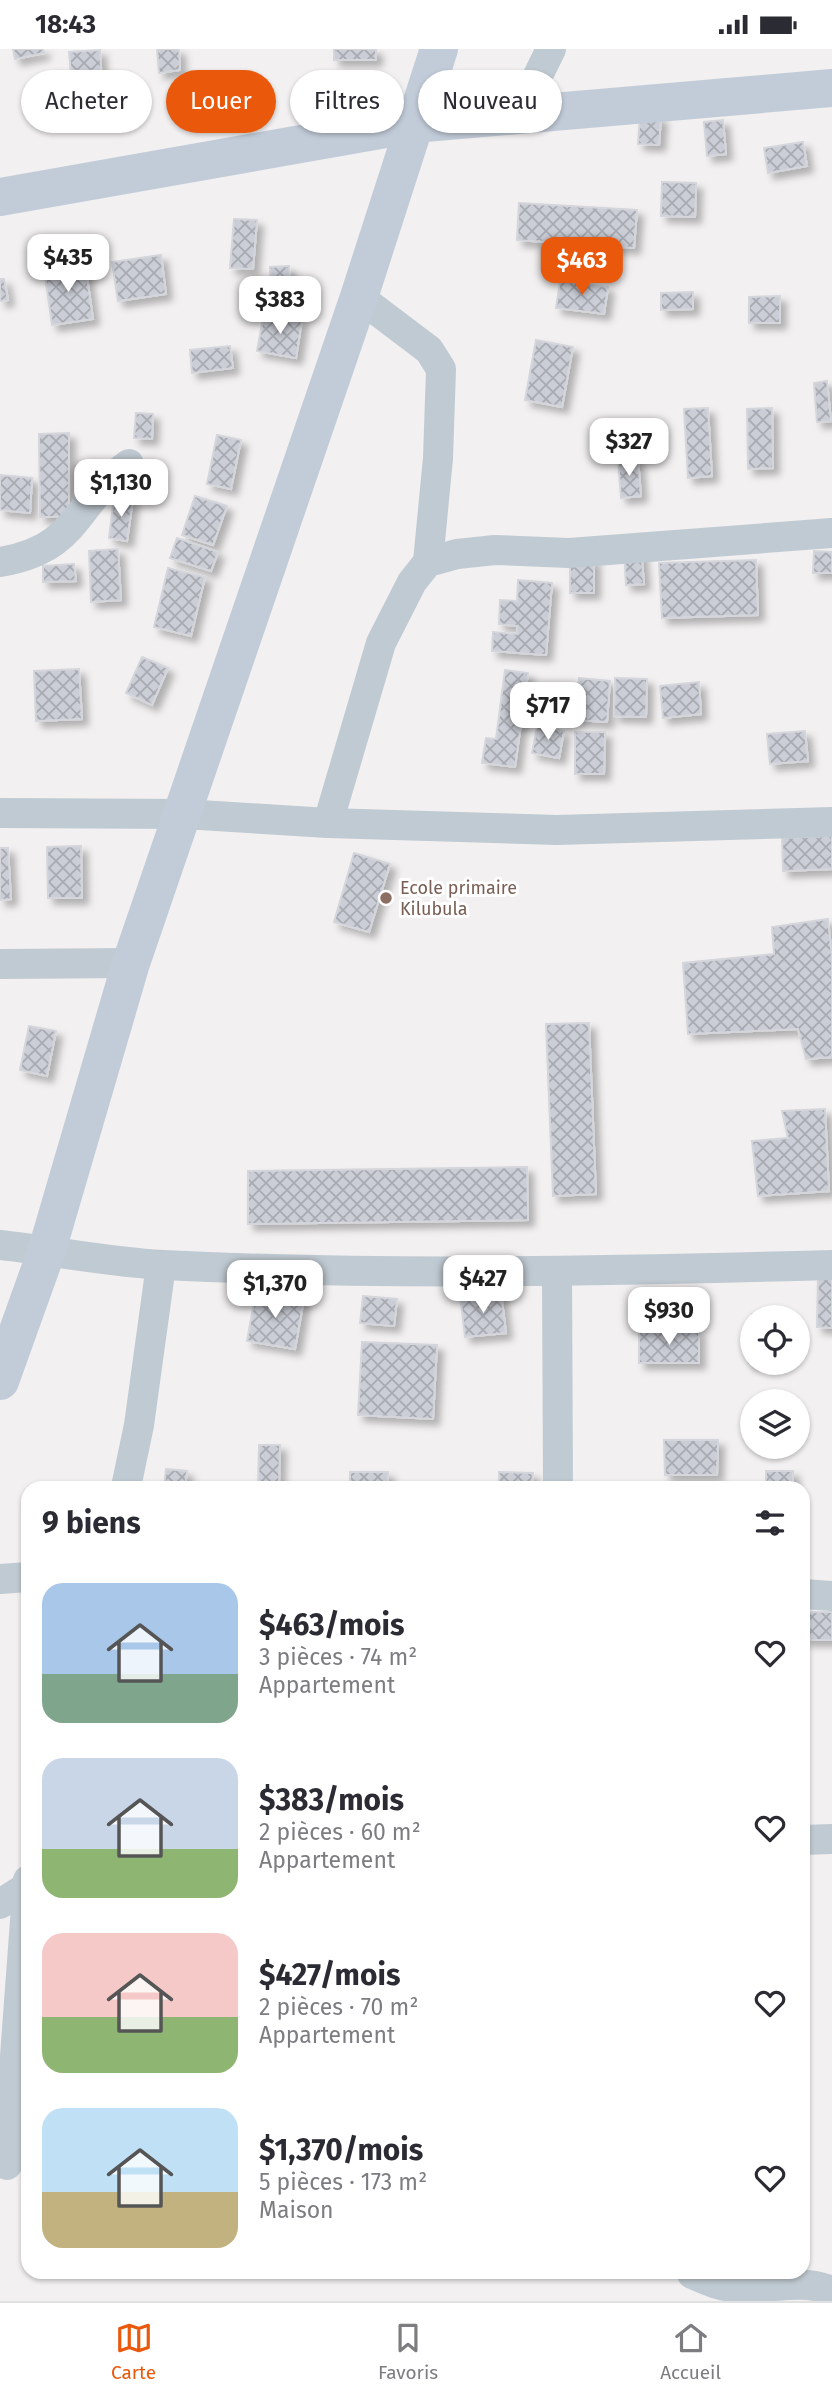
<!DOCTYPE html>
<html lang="fr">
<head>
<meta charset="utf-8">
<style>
	body { margin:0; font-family:"Fira Sans",sans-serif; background:#f2f2f3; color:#2b2b33; height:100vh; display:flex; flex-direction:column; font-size:26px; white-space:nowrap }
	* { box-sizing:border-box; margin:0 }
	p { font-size:23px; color:#7c7c81 }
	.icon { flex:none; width:38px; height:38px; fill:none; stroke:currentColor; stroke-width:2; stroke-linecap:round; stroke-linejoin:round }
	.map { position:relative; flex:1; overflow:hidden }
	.side { position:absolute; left:21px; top:1432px; width:789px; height:798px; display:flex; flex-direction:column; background:#fff; border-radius:21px; box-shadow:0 2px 5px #0004 }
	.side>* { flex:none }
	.top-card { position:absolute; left:21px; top:21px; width:791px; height:63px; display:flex; gap:14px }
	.controls { position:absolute; left:740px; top:1256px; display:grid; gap:14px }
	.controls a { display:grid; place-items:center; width:70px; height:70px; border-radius:50%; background:#fff; box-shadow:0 2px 5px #0004; font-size:35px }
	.price { position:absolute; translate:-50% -60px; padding:0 16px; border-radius:14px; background:#fff; color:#222; font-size:23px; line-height:46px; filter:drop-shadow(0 2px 4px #0008) }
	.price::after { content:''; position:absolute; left:50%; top:42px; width:21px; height:16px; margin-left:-10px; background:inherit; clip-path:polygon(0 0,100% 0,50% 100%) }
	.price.on { background:#ea580c; color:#fff }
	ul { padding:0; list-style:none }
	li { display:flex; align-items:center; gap:21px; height:175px; padding:0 21px }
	li span { display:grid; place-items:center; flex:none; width:196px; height:140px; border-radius:21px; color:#555 }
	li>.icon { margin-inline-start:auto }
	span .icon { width:84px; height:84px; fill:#fffc; stroke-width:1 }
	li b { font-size:30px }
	h2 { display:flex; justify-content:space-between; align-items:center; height:84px; padding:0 21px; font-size:30px }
	.chip { padding:0 24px; border-radius:32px; background:#fff; box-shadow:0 2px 5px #0004; font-size:24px; line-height:63px }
	.chip.on { background:#ea580c; color:#fff }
	.status { display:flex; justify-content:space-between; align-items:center; height:49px; padding:0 35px; background:#fff; direction:ltr }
	.status svg { height:19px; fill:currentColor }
	.tab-bar { display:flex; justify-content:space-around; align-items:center; height:98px; border-top:2px solid #e1e1e2; background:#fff; font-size:19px; color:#7c7c81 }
	.tab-bar a { display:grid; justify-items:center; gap:4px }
	.tab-bar .on { color:#ea580c }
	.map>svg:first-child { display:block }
</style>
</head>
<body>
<div class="status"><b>18:43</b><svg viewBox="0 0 49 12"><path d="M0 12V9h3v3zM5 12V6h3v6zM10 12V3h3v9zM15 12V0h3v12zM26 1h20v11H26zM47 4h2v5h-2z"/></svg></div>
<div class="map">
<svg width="832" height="2252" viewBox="0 0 832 2252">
	<defs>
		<pattern id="building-cross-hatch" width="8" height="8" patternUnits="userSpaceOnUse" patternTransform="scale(1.75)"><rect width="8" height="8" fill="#cbced6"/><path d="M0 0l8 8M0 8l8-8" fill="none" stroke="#a7aab1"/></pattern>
		<filter id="shadow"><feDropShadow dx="6" dy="6" stdDeviation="3.5" flood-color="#0004"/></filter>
	</defs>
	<rect width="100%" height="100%" fill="#f2f0f0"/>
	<!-- building -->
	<g fill="url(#building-cross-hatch)" stroke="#d4d6dc" stroke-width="2" filter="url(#shadow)">
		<polygon points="13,0 43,0 44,4 15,10"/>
		<polygon points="157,0 179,0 180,21 159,24"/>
		<rect x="334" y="0" width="42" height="11"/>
		<polygon points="100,1 102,34 72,36 69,3"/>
		<polygon points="640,66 661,68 659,96 638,95"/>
		<polygon points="723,71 726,105 707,107 704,73"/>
		<polygon points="803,93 807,117 768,124 764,99"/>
		<polygon points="662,133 696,134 695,168 661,167"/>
		<polygon points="519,154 637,161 634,199 517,191"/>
		<polygon points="234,170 257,171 253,220 230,219"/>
		<polygon points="161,206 166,245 118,252 112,213"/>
		<polygon points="85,214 93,270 52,276 44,220"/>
		<polygon points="289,217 291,244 271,245 270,218"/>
		<polygon points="0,230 4,230 8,251 0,252"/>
		<polygon points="560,232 608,238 604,265 556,259"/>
		<polygon points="693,243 693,260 661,261 661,244"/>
		<polygon points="780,247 780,274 749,274 749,248"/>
		<polygon points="264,264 302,271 296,309 257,302"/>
		<polygon points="536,291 573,298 562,358 525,351"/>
		<polygon points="230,297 233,319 192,324 190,301"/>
		<polygon points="827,332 831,372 817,373 814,334"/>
		<polygon points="708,359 712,427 688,429 684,360"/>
		<polygon points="772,359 773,419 748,420 747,360"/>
		<polygon points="136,364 153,365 152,390 134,389"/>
		<polygon points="69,384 69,468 40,468 39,385"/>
		<polygon points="217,386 241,391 231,440 207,435"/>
		<polygon points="638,409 641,447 621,449 618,410"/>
		<polygon points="0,426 32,429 30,464 0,461"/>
		<polygon points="195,447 227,457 213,496 182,486"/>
		<polygon points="114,448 133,450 127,492 109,489"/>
		<polygon points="177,489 218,503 211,522 170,509"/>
		<polygon points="118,500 121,551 91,553 89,502"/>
		<polygon points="641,500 644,535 626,536 624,502"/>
		<polygon points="814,502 832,503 832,524 813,524"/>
		<rect x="570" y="510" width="24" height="34"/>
		<polygon points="756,511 758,566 662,569 659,514"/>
		<polygon points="74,515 76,532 43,533 43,517"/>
		<polygon points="168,519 205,528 191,587 154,578"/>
		<polygon points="518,531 552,534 546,606 492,602 493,583 517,585 517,577 499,575 500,551 517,552"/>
		<polygon points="142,608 168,619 152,656 126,644"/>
		<polygon points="79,620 82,670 36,672 34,622"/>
		<polygon points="505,621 528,624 515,718 482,714 486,689 496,690"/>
		<polygon points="579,629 610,632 607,673 576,671"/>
		<polygon points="615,629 647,630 646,668 614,667"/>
		<polygon points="699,633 701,665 663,669 660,637"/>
		<polygon points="537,677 564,682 559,709 532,704"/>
		<polygon points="805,682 808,712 770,715 767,685"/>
		<polygon points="575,683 605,683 604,725 575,725"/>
		<polygon points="832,787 832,820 783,822 782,789"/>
		<polygon points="81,797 82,849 48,849 47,798"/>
		<polygon points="0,799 8,799 11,850 0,851"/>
		<polygon points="354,804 390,815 369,883 334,873"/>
		<polygon points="828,870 832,909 832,1008 806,1010 798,980 688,985 683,914 774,905 772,878"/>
		<polygon points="589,974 596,1145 553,1147 546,975"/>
		<polygon points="29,977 56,982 47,1027 20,1021"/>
		<polygon points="825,1060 829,1142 758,1147 752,1092 788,1089 782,1062"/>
		<polygon points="527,1118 528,1171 248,1175 248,1122"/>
		<polygon points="818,1225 832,1225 832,1279 817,1278"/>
		<polygon points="256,1242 304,1250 295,1300 247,1292"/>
		<polygon points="501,1243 506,1284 465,1288 460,1247"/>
		<polygon points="363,1247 397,1250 394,1277 360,1274"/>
		<polygon points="752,1265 788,1267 752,1269 752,1314 749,1314"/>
		<polygon points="699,1282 699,1314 639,1314 639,1283"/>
		<polygon points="362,1293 437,1296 433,1370 358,1366"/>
		<polygon points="664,1391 718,1391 717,1426 665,1426"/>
		<polygon points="259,1396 280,1396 279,1438 258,1438"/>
		<polygon points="166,1420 187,1422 185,1438 164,1438"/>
		<rect x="766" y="1422" width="27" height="16"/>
		<rect x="350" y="1423" width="38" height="15"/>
		<polygon points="499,1423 533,1424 532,1438 499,1438"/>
		<rect x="803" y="1563" width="29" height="28"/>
	</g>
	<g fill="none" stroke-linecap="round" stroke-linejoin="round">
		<!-- street -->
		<g stroke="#c0cad2" stroke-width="30">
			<polyline points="519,65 551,0"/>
			<polyline points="359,248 429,301 441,320 438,409 428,513"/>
			<path d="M0,513c81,-14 72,-58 129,-98"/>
			<polyline points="0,764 184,765 328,774 557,781 832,773"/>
			<polyline points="328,774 381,594 412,533 428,513 457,505 495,501 569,504 832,484"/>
			<polyline points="0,915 131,914"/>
			<path d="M0,1196c54,6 109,17 163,20 223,11 446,6 669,0"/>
			<polyline points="557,1224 558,1438"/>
			<polyline points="126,1438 139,1376 161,1216"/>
			<polyline points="0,1530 28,1528"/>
			<polyline points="803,1545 832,1547"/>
			<polyline points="803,1791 832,1790"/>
			<polyline points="0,1855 28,1837"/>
			<polyline points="7,2116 28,1831"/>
			<path d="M692,2225c14,6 26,12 42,13 33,4 66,-10 98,4"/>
		</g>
		<!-- secondary -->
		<g stroke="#c2ccd9" stroke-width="38">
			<polyline points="0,148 414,75 832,39"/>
			<polyline points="0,1332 47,1201 131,914 359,248 439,0"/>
		</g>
	</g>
	<!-- markers -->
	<circle fill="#8d6e63" stroke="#fff" stroke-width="2.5" cx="386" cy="849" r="7"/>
	<g text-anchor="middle" stroke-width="6" stroke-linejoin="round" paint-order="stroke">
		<!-- education labels -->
		<g font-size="18" fill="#785e54" stroke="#fff" text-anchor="start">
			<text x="400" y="845">Ecole primaire<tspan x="400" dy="21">Kilubula</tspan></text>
		</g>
	</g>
</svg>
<div class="controls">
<a><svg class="icon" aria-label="locate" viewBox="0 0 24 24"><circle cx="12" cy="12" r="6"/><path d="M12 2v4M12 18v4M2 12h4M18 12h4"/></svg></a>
<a><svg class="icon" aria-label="layers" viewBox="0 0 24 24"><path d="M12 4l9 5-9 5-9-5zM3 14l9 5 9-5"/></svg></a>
</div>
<b class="price" style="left:68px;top:245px">$435</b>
<b class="price on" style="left:582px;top:248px">$463</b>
<b class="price" style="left:280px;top:287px">$383</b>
<b class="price" style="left:629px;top:429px">$327</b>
<b class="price" style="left:121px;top:470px">$1,130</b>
<b class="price" style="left:548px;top:693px">$717</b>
<b class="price" style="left:483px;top:1266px">$427</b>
<b class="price" style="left:275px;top:1271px">$1,370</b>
<b class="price" style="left:669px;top:1298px">$930</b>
<div class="top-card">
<a class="chip">Acheter</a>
<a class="chip on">Louer</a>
<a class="chip">Filtres</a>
<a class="chip">Nouveau</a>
</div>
<section class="side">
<h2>9 biens<svg class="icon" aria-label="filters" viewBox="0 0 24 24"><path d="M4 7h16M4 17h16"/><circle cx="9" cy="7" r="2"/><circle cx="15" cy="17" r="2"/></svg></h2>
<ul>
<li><span style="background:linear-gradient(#a9c7e8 65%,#7fa58c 0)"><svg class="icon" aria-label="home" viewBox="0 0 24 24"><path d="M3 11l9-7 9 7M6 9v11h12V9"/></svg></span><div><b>$463/mois</b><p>3 pièces · 74 m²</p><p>Appartement</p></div><svg class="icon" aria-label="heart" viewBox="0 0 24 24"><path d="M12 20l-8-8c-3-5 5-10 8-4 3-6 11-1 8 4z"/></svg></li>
<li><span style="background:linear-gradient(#c9d6e8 65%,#8fb573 0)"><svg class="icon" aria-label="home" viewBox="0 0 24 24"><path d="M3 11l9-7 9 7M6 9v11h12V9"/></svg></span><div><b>$383/mois</b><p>2 pièces · 60 m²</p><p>Appartement</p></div><svg class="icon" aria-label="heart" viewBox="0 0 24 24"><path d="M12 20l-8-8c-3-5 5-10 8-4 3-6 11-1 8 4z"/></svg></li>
<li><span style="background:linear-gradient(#f6c9c9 60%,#8fb573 0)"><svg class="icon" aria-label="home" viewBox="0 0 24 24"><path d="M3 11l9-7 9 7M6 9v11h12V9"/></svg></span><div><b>$427/mois</b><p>2 pièces · 70 m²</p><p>Appartement</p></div><svg class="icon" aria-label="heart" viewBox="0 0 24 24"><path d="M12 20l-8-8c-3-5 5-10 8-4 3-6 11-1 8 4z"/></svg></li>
<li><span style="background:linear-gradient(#bfe0f5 60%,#c2b280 0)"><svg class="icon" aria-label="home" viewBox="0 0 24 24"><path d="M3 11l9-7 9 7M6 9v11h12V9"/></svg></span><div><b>$1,370/mois</b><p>5 pièces · 173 m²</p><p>Maison</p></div><svg class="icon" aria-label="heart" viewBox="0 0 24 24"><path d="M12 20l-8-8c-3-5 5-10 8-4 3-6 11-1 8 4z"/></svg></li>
</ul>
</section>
</div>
<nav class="tab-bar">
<a class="on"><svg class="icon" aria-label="map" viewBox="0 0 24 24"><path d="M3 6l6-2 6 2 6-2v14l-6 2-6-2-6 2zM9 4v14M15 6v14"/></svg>Carte</a>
<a><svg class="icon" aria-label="saved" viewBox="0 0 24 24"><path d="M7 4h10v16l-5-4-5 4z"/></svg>Favoris</a>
<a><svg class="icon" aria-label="home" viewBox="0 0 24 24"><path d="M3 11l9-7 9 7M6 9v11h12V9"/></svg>Accueil</a>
</nav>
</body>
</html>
